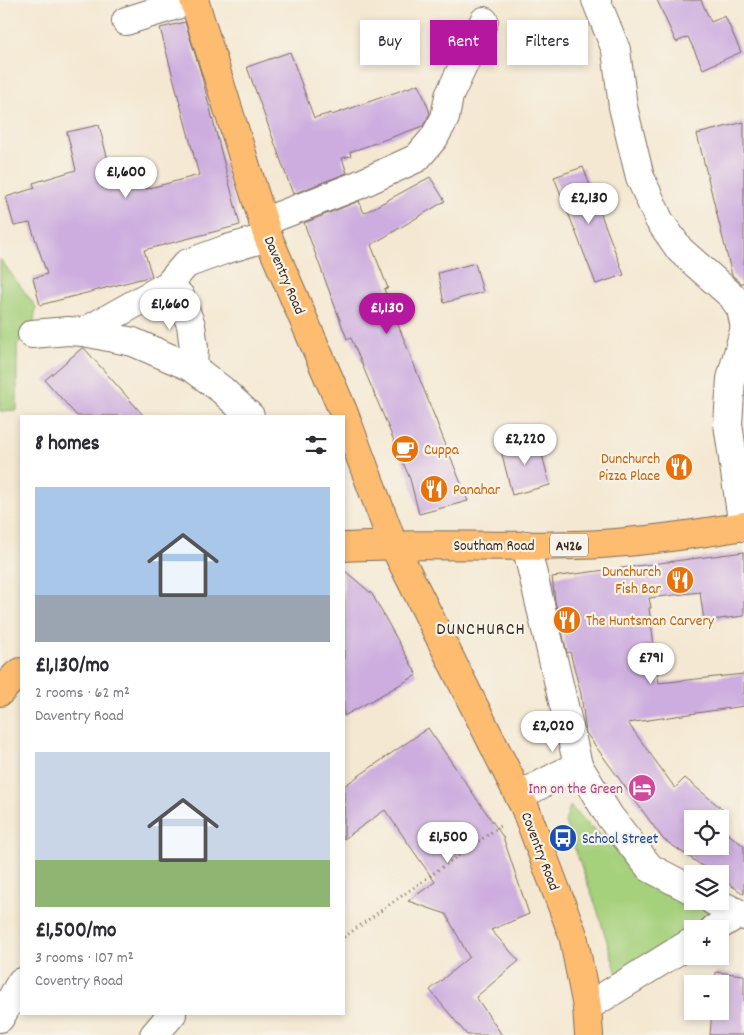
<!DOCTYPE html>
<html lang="en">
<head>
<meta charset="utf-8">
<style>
	body { margin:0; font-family:Dekko,sans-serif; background:#f7f7f7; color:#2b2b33; height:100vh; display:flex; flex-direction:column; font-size:19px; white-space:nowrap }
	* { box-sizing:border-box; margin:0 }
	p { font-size:16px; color:#7c7c81 }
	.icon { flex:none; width:28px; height:28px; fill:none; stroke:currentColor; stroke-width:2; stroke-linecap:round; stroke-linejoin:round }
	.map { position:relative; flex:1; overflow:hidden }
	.details { position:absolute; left:20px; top:415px; width:325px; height:600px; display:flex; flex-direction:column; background:#fff; border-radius:0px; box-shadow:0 2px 8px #0003 }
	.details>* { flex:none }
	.guide { position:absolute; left:360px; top:20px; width:309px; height:45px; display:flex; gap:10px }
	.tools { position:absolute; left:684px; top:810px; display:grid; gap:10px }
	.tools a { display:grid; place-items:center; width:45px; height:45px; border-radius:0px; background:#fff; box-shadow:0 2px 8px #0003; font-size:25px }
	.price { position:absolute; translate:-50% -42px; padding:0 11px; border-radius:18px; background:#fff; color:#222; font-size:16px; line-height:32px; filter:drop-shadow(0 1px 2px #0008) }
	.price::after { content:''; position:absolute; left:50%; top:30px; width:15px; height:11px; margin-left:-8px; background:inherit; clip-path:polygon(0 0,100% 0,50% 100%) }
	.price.current { background:#b5179e; color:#fff }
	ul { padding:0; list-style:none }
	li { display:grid; align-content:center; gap:10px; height:265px; padding:0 15px }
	li span { display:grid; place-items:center; height:155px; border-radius:0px; color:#555 }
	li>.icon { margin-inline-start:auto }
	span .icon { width:90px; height:90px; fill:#fffc; stroke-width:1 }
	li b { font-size:21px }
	h2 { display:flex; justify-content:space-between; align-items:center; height:60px; padding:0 15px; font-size:21px }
	.pill { padding:0 18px; border-radius:0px; background:#fff; box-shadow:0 2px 8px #0003; font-size:18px; line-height:45px }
	.pill.current { background:#b5179e; color:#fff }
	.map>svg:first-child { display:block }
</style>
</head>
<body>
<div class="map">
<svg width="744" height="1035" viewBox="0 0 744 1035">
	<rect width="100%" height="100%" fill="#f7f3e8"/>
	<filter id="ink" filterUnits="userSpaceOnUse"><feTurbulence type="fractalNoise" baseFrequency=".02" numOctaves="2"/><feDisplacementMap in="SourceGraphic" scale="10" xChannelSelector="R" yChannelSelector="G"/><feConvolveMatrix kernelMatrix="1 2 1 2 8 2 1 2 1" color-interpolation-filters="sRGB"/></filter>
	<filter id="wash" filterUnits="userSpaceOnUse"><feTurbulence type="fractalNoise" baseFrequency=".0096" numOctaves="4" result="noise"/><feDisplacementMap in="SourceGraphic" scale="20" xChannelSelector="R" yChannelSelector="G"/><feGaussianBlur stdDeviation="1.12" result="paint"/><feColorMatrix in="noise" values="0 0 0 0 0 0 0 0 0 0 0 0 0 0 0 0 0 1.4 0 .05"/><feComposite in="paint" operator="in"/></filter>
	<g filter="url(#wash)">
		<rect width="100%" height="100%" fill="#f4e8d2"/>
		<!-- green -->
		<g fill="#a5d07c" stroke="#707d4d">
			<polygon points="0,259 36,307 32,334 17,345 17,410 0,411"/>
			<polygon points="570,806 590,826 646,873 724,915 700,929 692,929 618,977 597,909 565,822"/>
		</g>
		<g id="blocks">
			<!-- building -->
			<g fill="#cdaddf">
				<polygon points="657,0 701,0 711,22 725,16 741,52 703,69 688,37 676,42"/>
				<polygon points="185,22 200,70 240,225 144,250 152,276 40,305 33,278 47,274 30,223 14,226 6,197 35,188 33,183 76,170 67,132 99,125 112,176 141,168 146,189 199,175 160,28"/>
				<polygon points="290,52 314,118 331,113 332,115 419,84 430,113 423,126 350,152 351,156 342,158 347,173 293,194 247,67"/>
				<polygon points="744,122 744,283 741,283 732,275 697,134"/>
				<polygon points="583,167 624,275 596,284 554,177"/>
				<polygon points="430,177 445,201 371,245 388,288 384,289 468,501 419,514 410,479 351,338 347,339 304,223 359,201 364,213"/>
				<polygon points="475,263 483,292 444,303 438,273"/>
				<polygon points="82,348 84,348 144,416 77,416 45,380"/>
				<polygon points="537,436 550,485 512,495 500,446"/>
				<polygon points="744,552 744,616 704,621 700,592 649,598 651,608 649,608 659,683 744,674 744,706 628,723 675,788 685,778 722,809 715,819 692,819 692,846 720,846 720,828 744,846 744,894 720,878 720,874 714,874 663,839 586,733 581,694 570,652 567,653 555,601 552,577"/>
				<polygon points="344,570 372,594 417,675 344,716"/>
				<polygon points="428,728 503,837 529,914 491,930 519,961 476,997 502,1035 467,1035 430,990 469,957 446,914 408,901 435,882 385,810 344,839 344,786"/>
				<polygon points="716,972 744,975 744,1035 710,1035 712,1011 720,1011 720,984 715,984"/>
			</g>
		</g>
	</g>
	<g filter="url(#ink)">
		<use href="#blocks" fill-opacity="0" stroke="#7c6c5d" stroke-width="1"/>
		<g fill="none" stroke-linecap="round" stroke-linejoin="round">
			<defs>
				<g id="minor">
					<polyline points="596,0 616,50 623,107 640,177 659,220 680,250 732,296 741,309 744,323"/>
					<polyline points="126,21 193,0"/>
					<polyline points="263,222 356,186 417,158 434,138 445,118 449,96 484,21"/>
					<polyline points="168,285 180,296 191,325 194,348 193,368"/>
					<polyline points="84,332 168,285 186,264 224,250 268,237"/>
					<polyline points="32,334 68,331 84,332 133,342 193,368 222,390 250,416"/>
					<polyline points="743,527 728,424 731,379 744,331"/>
					<polyline points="526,545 578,765 610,817 650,868 692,890"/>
					<polyline points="519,796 578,765"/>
					<polyline points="713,901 744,916"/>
					<polyline points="714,929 738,914"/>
					<polyline points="587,1007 692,942"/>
					<polyline points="0,1018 21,982"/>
					<polyline points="154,1035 172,1014"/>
				</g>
				<g id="major">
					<polyline points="194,0 268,237 343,411 393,544 525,808 573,935 587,1007 589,1035"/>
					<path d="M344,547c85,-5 171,2 257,-3 48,-3 96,-10 143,-18"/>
					<polyline points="0,692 16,675 21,672"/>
				</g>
			</defs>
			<!-- minor casing -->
			<use href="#minor" stroke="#7c6c5d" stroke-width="30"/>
			<!-- major casing -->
			<use href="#major" stroke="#7c6c5d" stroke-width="30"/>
			<!-- path -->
			<polyline stroke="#7c6c5d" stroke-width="3" stroke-dasharray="1 4" stroke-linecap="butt" points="344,937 500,826"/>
			<!-- minor -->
			<use href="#minor" stroke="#fff" stroke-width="28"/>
			<!-- major -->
			<use href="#major" stroke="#fdbc6f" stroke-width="28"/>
		</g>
	</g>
	<!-- icons -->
	<defs>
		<symbol id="cafe-disc" viewBox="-11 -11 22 22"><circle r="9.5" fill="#e8710a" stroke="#f7f3e8"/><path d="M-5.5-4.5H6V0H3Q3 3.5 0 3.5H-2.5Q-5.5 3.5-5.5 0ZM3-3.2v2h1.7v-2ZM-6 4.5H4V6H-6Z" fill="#fff"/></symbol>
		<symbol id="restaurant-disc" viewBox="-11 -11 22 22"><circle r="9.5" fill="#e8710a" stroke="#f7f3e8"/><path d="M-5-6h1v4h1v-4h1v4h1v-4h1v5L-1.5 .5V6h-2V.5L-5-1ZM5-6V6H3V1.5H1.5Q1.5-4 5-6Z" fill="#fff"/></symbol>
		<symbol id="hotel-disc" viewBox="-11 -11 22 22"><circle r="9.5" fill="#d1479c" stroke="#f7f3e8"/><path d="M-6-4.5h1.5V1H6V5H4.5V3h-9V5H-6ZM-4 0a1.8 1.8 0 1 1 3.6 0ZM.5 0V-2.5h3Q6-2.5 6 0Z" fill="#fff"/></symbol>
		<symbol id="bus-disc" viewBox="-11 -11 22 22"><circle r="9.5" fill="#1a4fb4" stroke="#f7f3e8"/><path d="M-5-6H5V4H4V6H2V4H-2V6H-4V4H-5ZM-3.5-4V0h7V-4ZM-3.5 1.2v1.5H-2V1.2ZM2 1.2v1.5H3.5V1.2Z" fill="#fff"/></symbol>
	</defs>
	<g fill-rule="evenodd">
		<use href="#cafe-disc" x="389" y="433" width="32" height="32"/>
		<use href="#restaurant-disc" x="663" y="451" width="32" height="32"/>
		<use href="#restaurant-disc" x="418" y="473" width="32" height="32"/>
		<use href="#restaurant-disc" x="664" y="564" width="32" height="32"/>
		<use href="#restaurant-disc" x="551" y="604" width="32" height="32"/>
		<use href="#hotel-disc" x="626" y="772" width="32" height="32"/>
		<use href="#bus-disc" x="547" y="822" width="32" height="32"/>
	</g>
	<g text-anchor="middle" stroke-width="4.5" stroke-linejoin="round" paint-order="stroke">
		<!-- shield labels -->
		<rect fill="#f7f3e8" stroke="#73665b" stroke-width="1" x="550" y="533.5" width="38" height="23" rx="4"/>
		<g font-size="14" font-weight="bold" fill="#3b2a1e">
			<text x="569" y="550">A426</text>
		</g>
		<!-- street labels -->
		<g font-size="15" fill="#3b2a1e" stroke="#f7f3e8">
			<text transform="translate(285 275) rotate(67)" y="5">Daventry Road</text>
			<text x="494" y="550">Southam Road</text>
			<text transform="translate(541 851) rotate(69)" y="5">Coventry Road</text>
		</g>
		<!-- food labels -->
		<g font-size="15" fill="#c56008" stroke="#f7f3e8" text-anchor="start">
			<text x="424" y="454">Cuppa</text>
			<text x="660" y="463" text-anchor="end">Dunchurch<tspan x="660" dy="17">Pizza Place</tspan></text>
			<text x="453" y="494">Panahar</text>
			<text x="661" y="576" text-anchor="end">Dunchurch<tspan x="661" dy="17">Fish Bar</tspan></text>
			<text x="586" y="625">The Huntsman Carvery</text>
		</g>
		<!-- hotel labels -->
		<g font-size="15" fill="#b23c85" stroke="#f7f3e8" text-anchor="end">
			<text x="623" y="793">Inn on the Green</text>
		</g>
		<!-- transit labels -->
		<g font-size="15" fill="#164399" stroke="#f7f3e8" text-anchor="start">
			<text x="582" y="843">School Street</text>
		</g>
		<!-- quarter labels -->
		<g font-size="18" letter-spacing="1" fill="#3b2a1e" stroke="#f7f3e8">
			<text x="481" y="634">DUNCHURCH</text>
		</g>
	</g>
</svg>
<div class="tools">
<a><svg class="icon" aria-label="locate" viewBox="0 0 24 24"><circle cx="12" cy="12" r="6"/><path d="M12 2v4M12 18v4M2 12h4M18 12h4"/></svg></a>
<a><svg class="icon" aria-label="layers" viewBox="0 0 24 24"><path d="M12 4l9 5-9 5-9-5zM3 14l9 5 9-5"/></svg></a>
<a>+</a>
<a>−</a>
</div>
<b class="price" style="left:126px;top:199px">£1,600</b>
<b class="price" style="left:589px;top:225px">£2,130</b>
<b class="price" style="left:170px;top:331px">£1,660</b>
<b class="price current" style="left:387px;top:335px">£1,130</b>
<b class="price" style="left:525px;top:466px">£2,220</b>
<b class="price" style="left:651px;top:685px">£791</b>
<b class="price" style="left:553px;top:753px">£2,020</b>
<b class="price" style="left:448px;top:864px">£1,500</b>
<div class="guide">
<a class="pill">Buy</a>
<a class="pill current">Rent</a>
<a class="pill">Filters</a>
</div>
<section class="details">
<h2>8 homes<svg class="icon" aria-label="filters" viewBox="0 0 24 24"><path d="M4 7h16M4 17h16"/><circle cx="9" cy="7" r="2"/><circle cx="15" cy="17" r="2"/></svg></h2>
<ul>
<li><span style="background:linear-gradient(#a9c7e8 70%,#9aa5b1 0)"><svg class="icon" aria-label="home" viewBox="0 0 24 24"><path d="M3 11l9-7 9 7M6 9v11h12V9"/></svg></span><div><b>£1,130/mo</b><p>2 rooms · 62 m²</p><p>Daventry Road</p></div></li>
<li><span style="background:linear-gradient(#c9d6e8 70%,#8fb573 0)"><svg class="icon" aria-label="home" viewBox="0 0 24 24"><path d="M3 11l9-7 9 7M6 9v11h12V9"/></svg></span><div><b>£1,500/mo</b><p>3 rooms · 107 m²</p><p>Coventry Road</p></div></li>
</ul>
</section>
</div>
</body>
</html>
